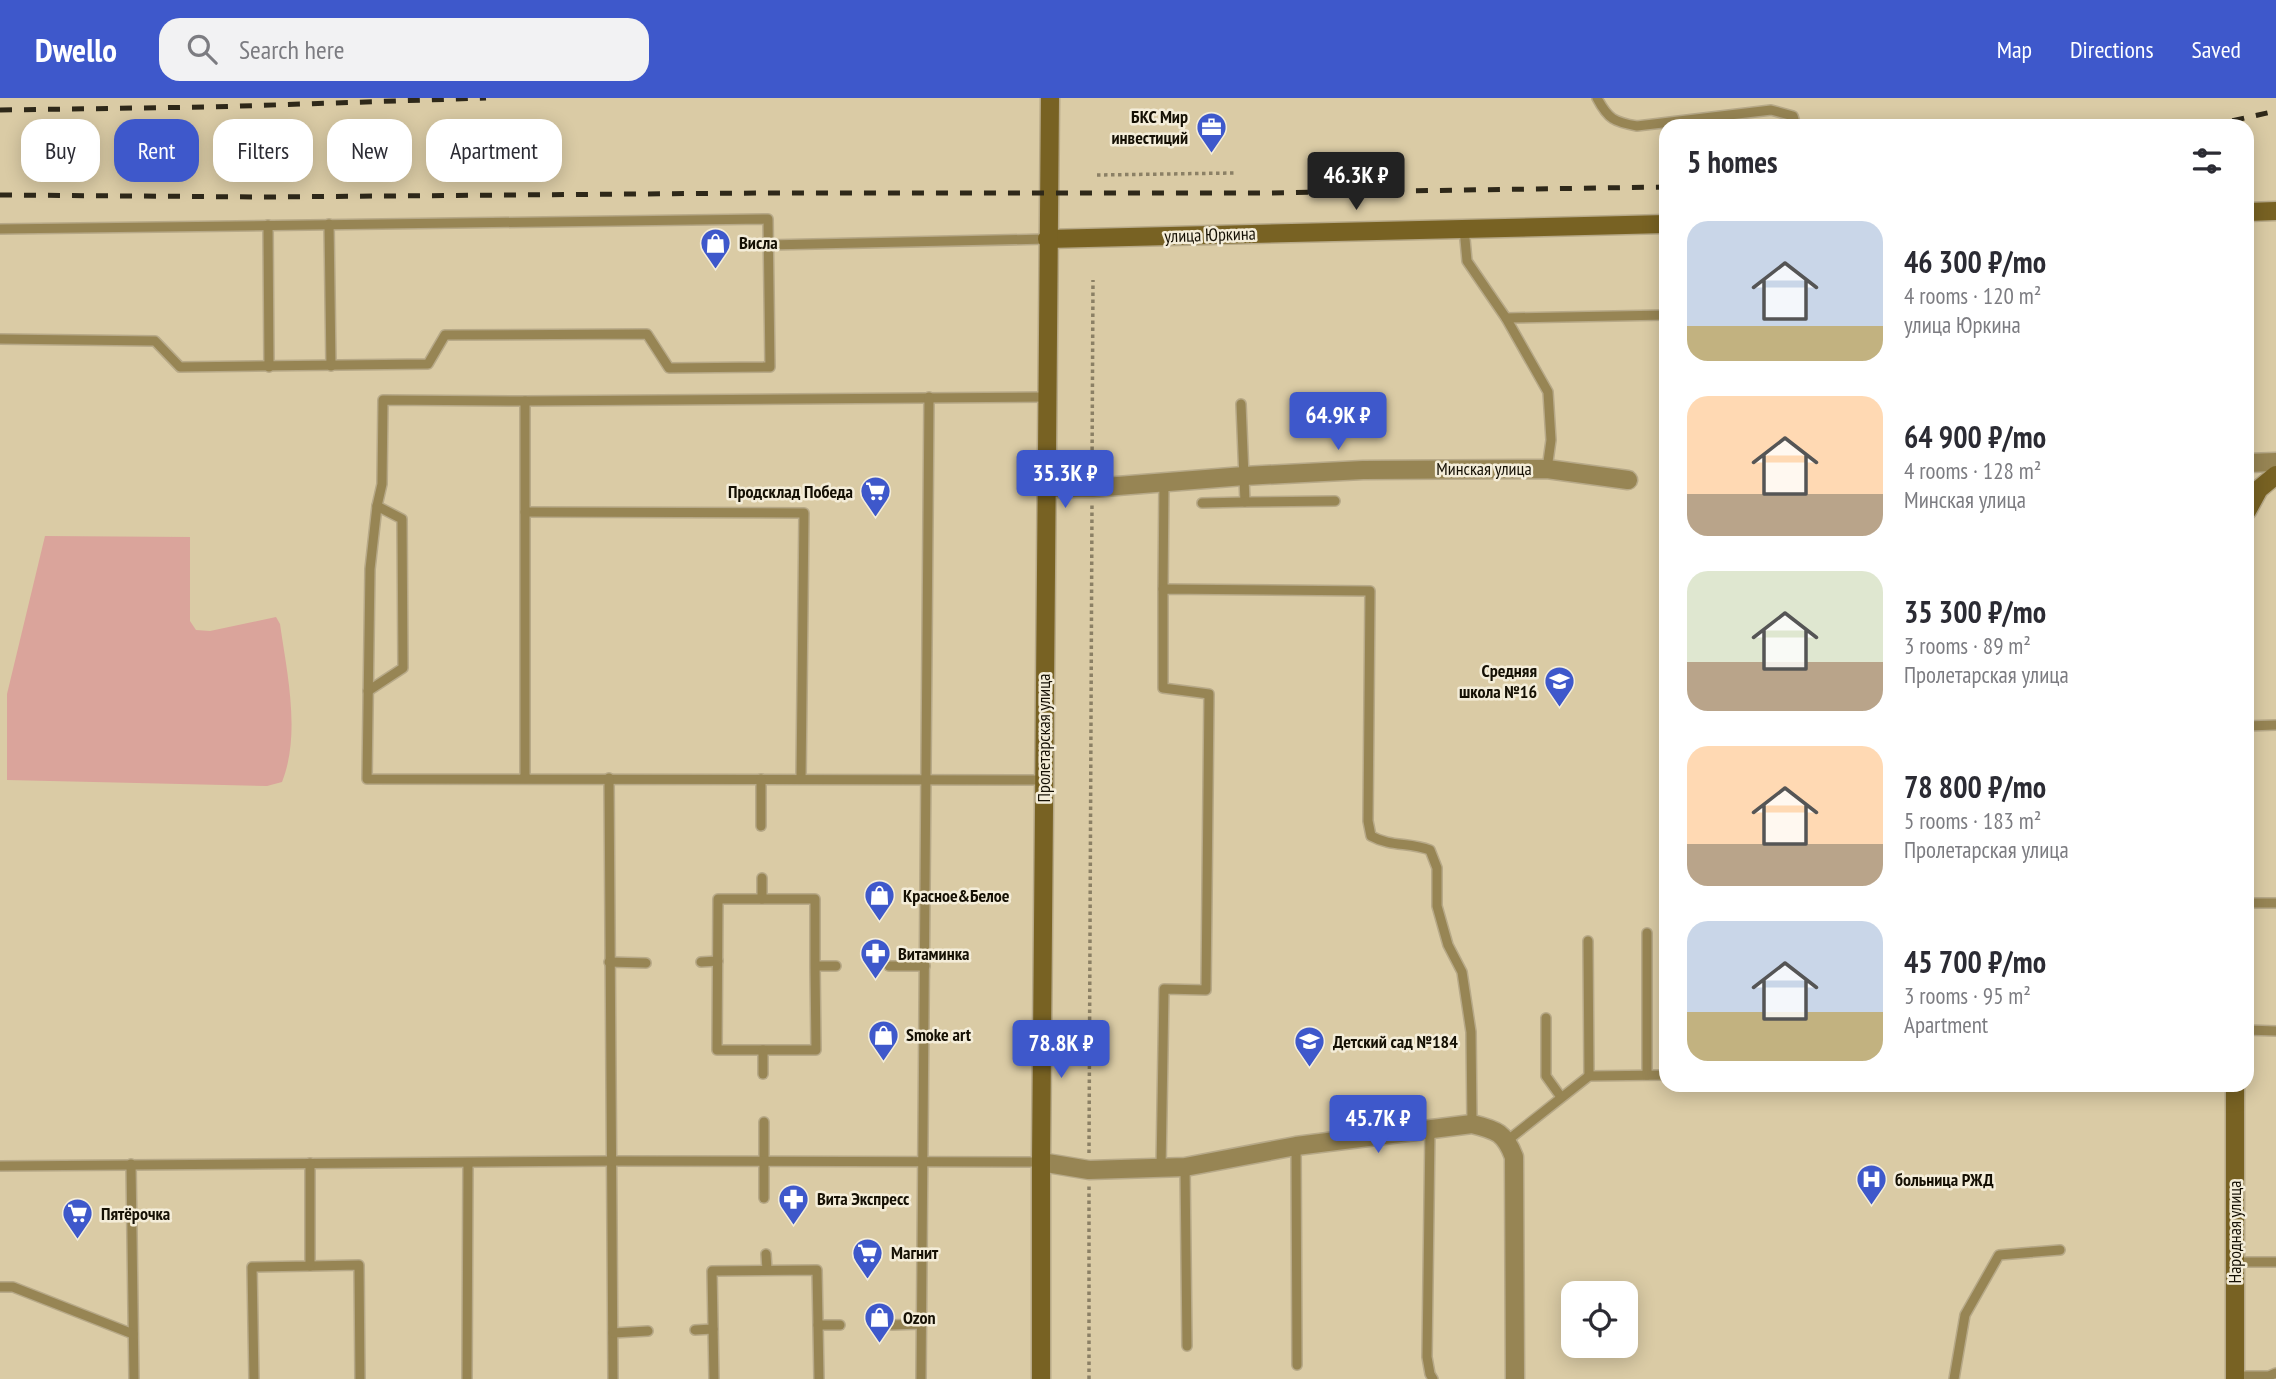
<!DOCTYPE html>
<html lang="en">
<head>
<meta charset="utf-8">
<style>
	body { margin:0; font-family:"PT Sans Narrow",sans-serif; background:#f2f2f3; color:#2b2b33; height:100vh; display:flex; flex-direction:column; font-size:26px; white-space:nowrap }
	* { box-sizing:border-box; margin:0 }
	p { font-size:23px; color:#7c7c81 }
	.icon { flex:none; width:38px; height:38px; fill:none; stroke:currentColor; stroke-width:2; stroke-linecap:round; stroke-linejoin:round }
	.map { position:relative; flex:1; overflow:hidden }
	.sheet { position:absolute; left:1659px; top:21px; width:595px; height:973px; display:flex; flex-direction:column; background:#fff; border-radius:21px; box-shadow:0 4px 18px #0003 }
	.sheet>* { flex:none }
	.top-card { position:absolute; left:21px; top:21px; width:665px; height:63px; display:flex; gap:14px }
	.controls { position:absolute; left:1561px; top:1183px; display:grid; gap:14px }
	.controls a { display:grid; place-items:center; width:77px; height:77px; border-radius:14px; background:#fff; box-shadow:0 4px 18px #0003; font-size:35px }
	.price { position:absolute; translate:-50% -60px; padding:0 16px; border-radius:7px; background:#3e58cb; color:#fff; font-size:23px; line-height:46px; filter:drop-shadow(0 2px 4px #0008) }
	.price::after { content:''; position:absolute; left:50%; top:42px; width:21px; height:16px; margin-left:-10px; background:inherit; clip-path:polygon(0 0,100% 0,50% 100%) }
	.price.current { background:#222; color:#fff }
	ul { padding:0; list-style:none }
	li { display:flex; align-items:center; gap:21px; height:175px; padding:0 28px }
	li span { display:grid; place-items:center; flex:none; width:196px; height:140px; border-radius:21px; color:#555 }
	li>.icon { margin-inline-start:auto }
	span .icon { width:84px; height:84px; fill:#fffc; stroke-width:1 }
	li b { font-size:30px }
	h2 { display:flex; justify-content:space-between; align-items:center; height:84px; padding:0 28px; font-size:30px }
	.chip { padding:0 24px; border-radius:21px; background:#fff; box-shadow:0 4px 18px #0003; font-size:24px; line-height:63px }
	.chip.current { background:#3e58cb; color:#fff }
	header { display:flex; align-items:center; gap:42px; box-sizing:border-box; height:98px; padding:0 35px; background:#3e58cb; color:#fff }
	header strong { font-size:33px }
	nav { display:flex; gap:38px; margin-inline-start:auto; font-size:24px }
	.search { width:490px; height:63px; background:#f2f2f3; display:flex; align-items:center; gap:18px; box-sizing:border-box; padding:0 24px; border-radius:21px; color:#7c7c81; font-size:26px }
	.map>svg:first-child { display:block }
</style>
</head>
<body>
<header>
<strong>Dwello</strong>
<div class="search"><svg class="icon" aria-label="search" viewBox="0 0 24 24"><circle cx="10" cy="10" r="6"/><path d="M15 15l6 6"/></svg>Search here</div>
<nav><a>Map</a><a>Directions</a><a>Saved</a></nav>
</header>
<div class="map">
<svg width="2276" height="1281" viewBox="0 0 2276 1281">
	<rect width="100%" height="100%" fill="#dacba5"/>
	<!-- green -->
	<path fill="#daa49b" d="M45,438l145,1v84l6,9 14,1 66,-14 4,7c7,49 21,110 2,158l-15,4 -260,-6v-86z"/>
	<g fill="none" stroke-linecap="round" stroke-linejoin="round">
		<defs>
			<g id="lane">
				<path d="M1597,0c11,21 17,24 40,28l134,-16 22,6 3,10"/>
				<polyline points="329,126 331,268"/>
				<polyline points="268,127 269,269"/>
				<polyline points="1464,130 1467,163 1506,220 1548,294 1551,342 1547,371"/>
				<polyline points="0,131 768,121 770,269 669,270 647,236 445,237 428,266 180,269 155,243 0,241"/>
				<polyline points="768,147 1047,141"/>
				<polyline points="1506,220 1666,217"/>
				<polyline points="525,303 1046,299"/>
				<polyline points="1241,306 1245,404 1335,403"/>
				<polyline points="1202,405 1245,404"/>
				<polyline points="525,414 804,415 801,681"/>
				<polyline points="1163,491 1164,385"/>
				<polyline points="368,593 403,570 402,421 377,408"/>
				<polyline points="2247,628 2276,627"/>
				<polyline points="525,680 525,303 383,302 382,386 377,408 370,471 367,681 1044,682"/>
				<polyline points="609,680 613,1281"/>
				<polyline points="761,728 761,681"/>
				<polyline points="762,780 762,801"/>
				<polyline points="2247,805 2276,805"/>
				<polyline points="1588,843 1589,978"/>
				<polyline points="609,864 646,865"/>
				<polyline points="701,864 718,863"/>
				<polyline points="815,868 815,801 718,801 717,952 816,952 815,868 836,868"/>
				<polyline points="889,868 925,868"/>
				<polyline points="1546,920 1546,978 1561,999"/>
				<polyline points="2247,932 2276,933"/>
				<polyline points="763,952 763,976"/>
				<polyline points="1647,977 1647,835"/>
				<polyline points="764,1024 764,1100"/>
				<polyline points="1430,1031 1427,1259 1430,1276 1433,1281"/>
				<polyline points="1508,1042 1589,978 1666,977"/>
				<polyline points="1296,1048 1297,1267"/>
				<polyline points="131,1066 134,1281"/>
				<polyline points="0,1068 610,1063 1041,1064"/>
				<polyline points="1185,1069 1187,1248"/>
				<path d="M1161,1071l3,-180 42,1 3,-296 -46,-6v-99l207,2 -2,230 3,15c20,11 38,6 59,14l7,18v38l11,39 14,27 9,60 1,92"/>
				<polyline points="766,1156 767,1172"/>
				<polyline points="2235,1164 2276,1164"/>
				<polyline points="310,1168 359,1167 360,1281"/>
				<polyline points="0,1189 13,1189 133,1236"/>
				<polyline points="818,1227 840,1227"/>
				<polyline points="892,1227 921,1226"/>
				<polyline points="695,1232 713,1231"/>
				<polyline points="613,1235 648,1233"/>
				<polyline points="2235,1278 2269,1278 2276,1275"/>
				<polyline points="254,1281 252,1169 310,1168 310,1065"/>
				<polyline points="467,1281 468,1065"/>
				<polyline points="714,1281 712,1173 817,1172 819,1281"/>
				<polyline points="921,1281 929,299"/>
				<polyline points="1954,1281 1965,1217 1999,1157 2060,1152"/>
			</g>
			<g id="street">
				<polyline points="2247,365 2276,364"/>
				<polyline points="1045,390 1092,390 1244,378 1363,372 1547,371 1628,382"/>
				<path d="M1041,1064l48,8 96,-3 111,-21 176,-22c25,6 33,9 42,33l1,222"/>
			</g>
			<g id="secondary">
				<polyline points="2247,114 2276,113"/>
				<polyline points="1047,141 1666,126"/>
				<polyline points="2247,413 2259,391 2276,377"/>
				<polyline points="1041,1281 1041,1064 1050,0"/>
				<polyline points="2235,1281 2235,987"/>
			</g>
		</defs>
		<!-- lane casing -->
		<use href="#lane" stroke="#b7a988" stroke-width="12"/>
		<!-- street casing -->
		<use href="#street" stroke="#b7a988" stroke-width="21"/>
		<!-- secondary casing -->
		<use href="#secondary" stroke="#b7a988" stroke-width="21"/>
		<!-- path -->
		<g stroke="#8b8065" stroke-width="3.5" stroke-dasharray="3.5 3.5" stroke-linecap="butt">
			<polyline points="1097,77 1234,75"/>
			<polyline points="1092,373 1093,182"/>
			<polyline points="1089,1055 1092,405"/>
			<polyline points="1089,1281 1089,1088"/>
		</g>
		<!-- lane -->
		<use href="#lane" stroke="#978554" stroke-width="9"/>
		<!-- street -->
		<use href="#street" stroke="#978554" stroke-width="18"/>
		<!-- secondary -->
		<use href="#secondary" stroke="#786223" stroke-width="18"/>
		<!-- rail -->
		<g stroke="#2e2819" stroke-width="5" stroke-dasharray="12 12" stroke-linecap="butt">
			<polyline points="0,12 211,9 486,0"/>
			<polyline points="2209,28 2276,13"/>
			<polyline points="0,97 262,99 761,95 1266,95 1666,89"/>
		</g>
	</g>
	<!-- icons -->
	<defs>
		<symbol id="office-pin" viewBox="-11 -11 22 30"><path d="M0 17L-7.5 6A9.5 9.5 0 1 1 7.5 6Z" fill="#3e58cb" stroke="#f4edd9"/><path d="M-6-3h4V-5.5h4V-3h4V5H-6ZM-1-4.5V-3h2v-1.5ZM-6 0V1H6V0Z" fill="#fff"/></symbol>
		<symbol id="shop-pin" viewBox="-11 -11 22 30"><path d="M0 17L-7.5 6A9.5 9.5 0 1 1 7.5 6Z" fill="#3e58cb" stroke="#f4edd9"/><path d="M-5-2.5h2.3a2.7 3.5 0 0 1 5.4 0H5L5.5 6h-11ZM-1.5-2.5h3a1.5 2.3 0 0 0-3 0Z" fill="#fff"/></symbol>
		<symbol id="supermarket-pin" viewBox="-11 -11 22 30"><path d="M0 17L-7.5 6A9.5 9.5 0 1 1 7.5 6Z" fill="#3e58cb" stroke="#f4edd9"/><path d="M-6-5.5h2.5l.6 2H6L4.5 2H-2.5L-4.4-4H-6ZM-1.5 3.2a1.3 1.3 0 1 0 .1 0ZM3 3.2a1.3 1.3 0 1 0 .1 0Z" fill="#fff"/></symbol>
		<symbol id="school-pin" viewBox="-11 -11 22 30"><path d="M0 17L-7.5 6A9.5 9.5 0 1 1 7.5 6Z" fill="#3e58cb" stroke="#f4edd9"/><path d="M0-5L7-2L0 1L-7-2ZM-4 1L0 2.5L4 1V4Q0 6-4 4Z" fill="#fff"/></symbol>
		<symbol id="pharmacy-pin" viewBox="-11 -11 22 30"><path d="M0 17L-7.5 6A9.5 9.5 0 1 1 7.5 6Z" fill="#3e58cb" stroke="#f4edd9"/><path d="M-2-6h4v4h4v4h-4v4h-4v-4h-4v-4h4Z" fill="#fff"/></symbol>
		<symbol id="hospital-pin" viewBox="-11 -11 22 30"><path d="M0 17L-7.5 6A9.5 9.5 0 1 1 7.5 6Z" fill="#3e58cb" stroke="#f4edd9"/><path d="M-5-5h3v3.5h4V-5h3V5h-3V1.5h-4V5h-3Z" fill="#fff"/></symbol>
	</defs>
	<g fill-rule="evenodd">
		<use href="#office-pin" x="1194" y="12" width="35" height="47"/>
		<use href="#shop-pin" x="698" y="128" width="35" height="47"/>
		<use href="#supermarket-pin" x="858" y="376" width="35" height="47"/>
		<use href="#school-pin" x="1542" y="566" width="35" height="47"/>
		<use href="#shop-pin" x="862" y="780" width="35" height="47"/>
		<use href="#pharmacy-pin" x="858" y="838" width="35" height="47"/>
		<use href="#shop-pin" x="866" y="920" width="35" height="47"/>
		<use href="#school-pin" x="1292" y="926" width="35" height="47"/>
		<use href="#hospital-pin" x="1854" y="1064" width="35" height="47"/>
		<use href="#pharmacy-pin" x="776" y="1084" width="35" height="47"/>
		<use href="#supermarket-pin" x="60" y="1098" width="35" height="47"/>
		<use href="#supermarket-pin" x="850" y="1138" width="35" height="47"/>
		<use href="#shop-pin" x="862" y="1202" width="35" height="47"/>
	</g>
	<g text-anchor="middle" stroke-width="5" stroke-linejoin="round" paint-order="stroke">
		<!-- poi labels -->
		<g font-size="18" font-weight="bold" fill="#151004" stroke="#f4edd9" text-anchor="start">
			<text x="1188" y="25" text-anchor="end">БКС Мир<tspan x="1188" dy="21">инвестиций</tspan></text>
			<text x="739" y="151">Висла</text>
			<text x="853" y="400" text-anchor="end">Продсклад Победа</text>
			<text x="1537" y="579" text-anchor="end">Средняя<tspan x="1537" dy="21">школа №16</tspan></text>
			<text x="903" y="804">Красное&amp;Белое</text>
			<text x="898" y="862">Витаминка</text>
			<text x="906" y="943">Smoke art</text>
			<text x="1333" y="950">Детский сад №184</text>
			<text x="1895" y="1088">больница РЖД</text>
			<text x="817" y="1107">Вита Экспресс</text>
			<text x="101" y="1122">Пятёрочка</text>
			<text x="891" y="1161">Магнит</text>
			<text x="903" y="1226">Ozon</text>
		</g>
		<!-- street labels -->
		<g font-size="18" fill="#151004" stroke="#f4edd9">
			<text transform="translate(1210 137) rotate(-2)" y="6">улица Юркина</text>
			<text x="1484" y="377">Минская улица</text>
			<text transform="translate(1044 640) rotate(-90)" y="6">Пролетарская улица</text>
			<text transform="translate(2235 1134) rotate(-90)" y="6">Народная улица</text>
		</g>
	</g>
</svg>
<div class="controls">
<a><svg class="icon" aria-label="locate" viewBox="0 0 24 24"><circle cx="12" cy="12" r="6"/><path d="M12 2v4M12 18v4M2 12h4M18 12h4"/></svg></a>
</div>
<b class="price current" style="left:1356px;top:114px">46.3K ₽</b>
<b class="price" style="left:1338px;top:354px">64.9K ₽</b>
<b class="price" style="left:1065px;top:412px">35.3K ₽</b>
<b class="price" style="left:1061px;top:982px">78.8K ₽</b>
<b class="price" style="left:1378px;top:1057px">45.7K ₽</b>
<div class="top-card">
<a class="chip">Buy</a>
<a class="chip current">Rent</a>
<a class="chip">Filters</a>
<a class="chip">New</a>
<a class="chip">Apartment</a>
</div>
<section class="sheet">
<h2>5 homes<svg class="icon" aria-label="filters" viewBox="0 0 24 24"><path d="M4 7h16M4 17h16"/><circle cx="9" cy="7" r="2"/><circle cx="15" cy="17" r="2"/></svg></h2>
<ul>
<li><span style="background:linear-gradient(#c9d6e8 75%,#c2b280 0)"><svg class="icon" aria-label="home" viewBox="0 0 24 24"><path d="M3 11l9-7 9 7M6 9v11h12V9"/></svg></span><div><b>46 300 ₽/mo</b><p>4 rooms · 120 m²</p><p>улица Юркина</p></div></li>
<li><span style="background:linear-gradient(#ffd9b3 70%,#b9a48a 0)"><svg class="icon" aria-label="home" viewBox="0 0 24 24"><path d="M3 11l9-7 9 7M6 9v11h12V9"/></svg></span><div><b>64 900 ₽/mo</b><p>4 rooms · 128 m²</p><p>Минская улица</p></div></li>
<li><span style="background:linear-gradient(#dfe7d0 65%,#b9a48a 0)"><svg class="icon" aria-label="home" viewBox="0 0 24 24"><path d="M3 11l9-7 9 7M6 9v11h12V9"/></svg></span><div><b>35 300 ₽/mo</b><p>3 rooms · 89 m²</p><p>Пролетарская улица</p></div></li>
<li><span style="background:linear-gradient(#ffd9b3 70%,#b9a48a 0)"><svg class="icon" aria-label="home" viewBox="0 0 24 24"><path d="M3 11l9-7 9 7M6 9v11h12V9"/></svg></span><div><b>78 800 ₽/mo</b><p>5 rooms · 183 m²</p><p>Пролетарская улица</p></div></li>
<li><span style="background:linear-gradient(#c9d6e8 65%,#c2b280 0)"><svg class="icon" aria-label="home" viewBox="0 0 24 24"><path d="M3 11l9-7 9 7M6 9v11h12V9"/></svg></span><div><b>45 700 ₽/mo</b><p>3 rooms · 95 m²</p><p>Apartment</p></div></li>
</ul>
</section>
</div>
</body>
</html>
